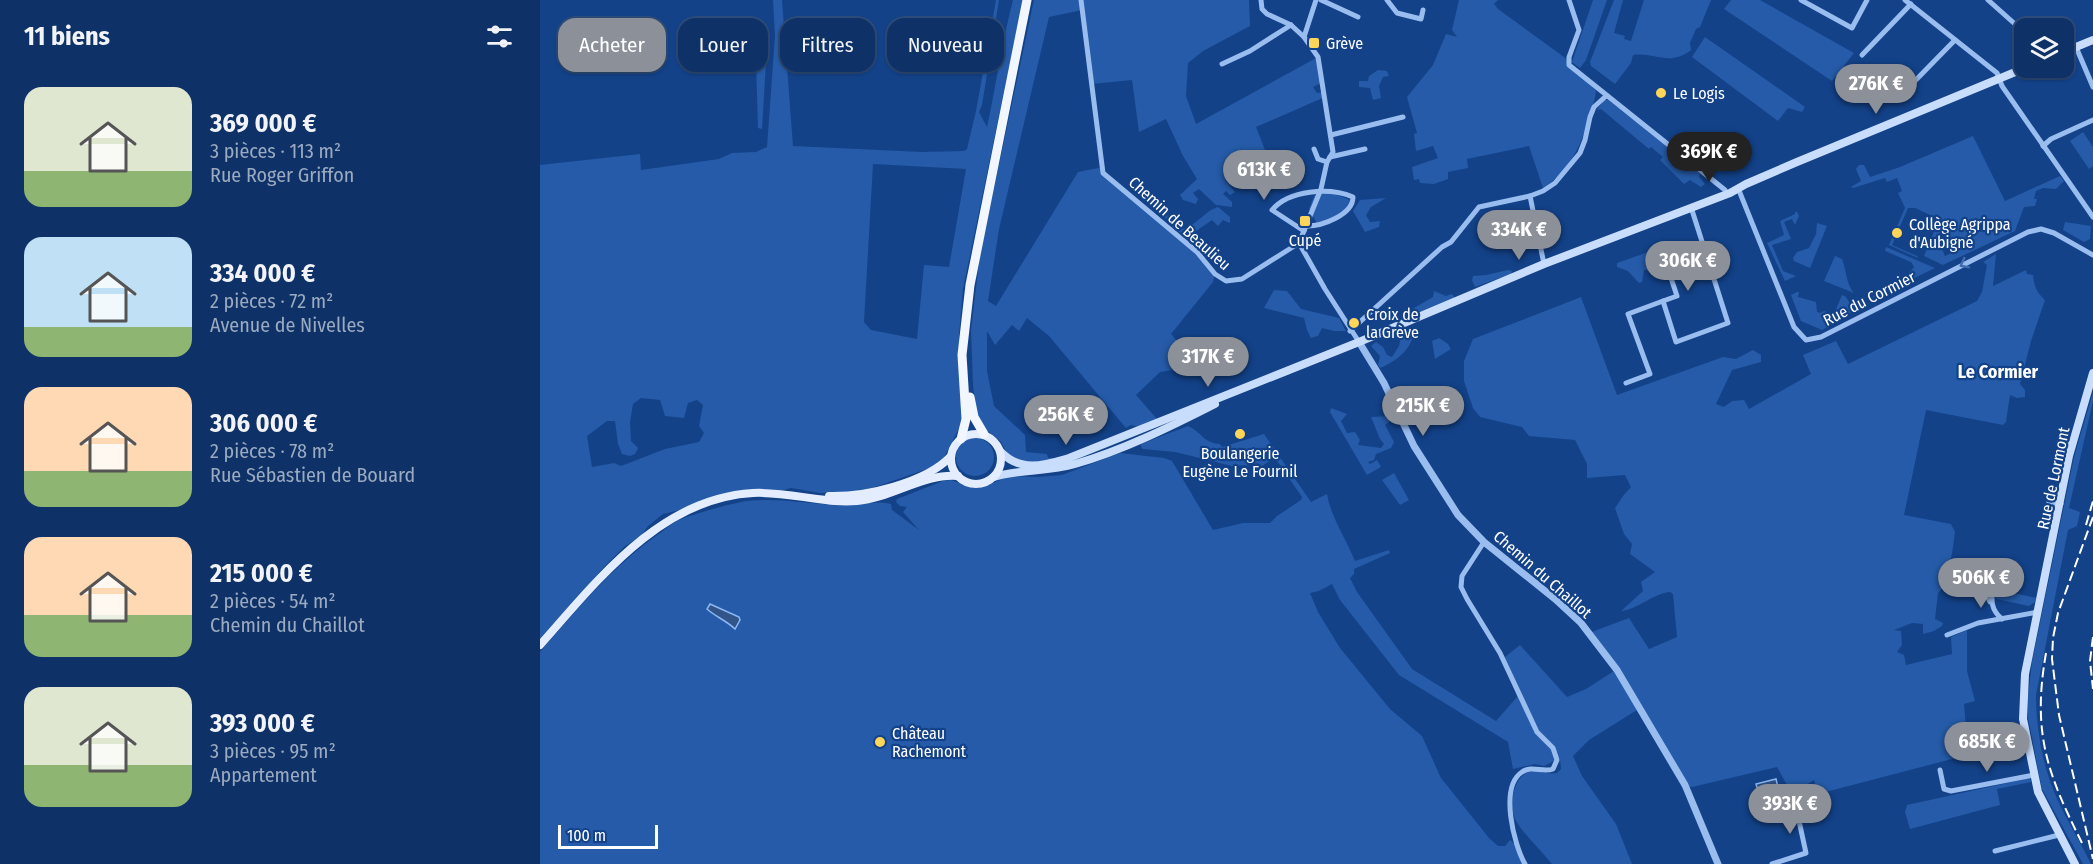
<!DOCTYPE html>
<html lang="fr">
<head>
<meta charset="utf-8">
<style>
	body { margin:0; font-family:"Fira Sans Condensed",sans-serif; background:#173a6d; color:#f1f3f6; height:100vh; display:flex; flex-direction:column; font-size:22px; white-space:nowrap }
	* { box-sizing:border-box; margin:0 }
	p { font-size:20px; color:#9baac0 }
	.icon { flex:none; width:33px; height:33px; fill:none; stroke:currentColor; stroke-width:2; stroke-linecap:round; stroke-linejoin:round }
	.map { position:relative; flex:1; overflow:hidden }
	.panel { display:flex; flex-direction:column; background:#0e3267; width:540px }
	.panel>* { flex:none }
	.guide { position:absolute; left:18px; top:18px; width:570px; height:54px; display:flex; gap:12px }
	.tools { position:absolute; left:1474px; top:18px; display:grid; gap:12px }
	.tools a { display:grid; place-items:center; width:60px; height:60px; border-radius:12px; background:#0e3267; box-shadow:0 2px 4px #0004,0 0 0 2px #2e4d7b; font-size:30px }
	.scale { position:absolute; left:18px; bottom:15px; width:100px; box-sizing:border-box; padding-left:6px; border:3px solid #fff; border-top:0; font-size:16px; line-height:21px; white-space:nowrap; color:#fff; -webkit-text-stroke:4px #134289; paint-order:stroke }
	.price { position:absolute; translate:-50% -51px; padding:0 14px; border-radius:21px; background:#8c9099; color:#fff; font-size:20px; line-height:39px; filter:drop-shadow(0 2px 3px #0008) }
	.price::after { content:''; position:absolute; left:50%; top:36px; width:18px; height:14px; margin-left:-9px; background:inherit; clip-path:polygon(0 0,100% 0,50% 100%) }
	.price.on { background:#222; color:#fff }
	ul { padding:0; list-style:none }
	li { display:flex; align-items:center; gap:18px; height:150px; padding:0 24px }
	li span { display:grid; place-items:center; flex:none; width:168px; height:120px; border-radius:18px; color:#555 }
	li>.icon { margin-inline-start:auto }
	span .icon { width:72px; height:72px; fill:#fffc; stroke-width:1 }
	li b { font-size:26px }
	h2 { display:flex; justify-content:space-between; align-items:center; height:72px; padding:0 24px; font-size:26px }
	.tag { padding:0 21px; border-radius:18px; background:#0e3267; box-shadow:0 2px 4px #0004,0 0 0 2px #2e4d7b; font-size:21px; line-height:54px }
	.tag.on { background:#8c9099; color:#fff }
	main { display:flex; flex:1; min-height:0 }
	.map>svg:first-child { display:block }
</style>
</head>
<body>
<main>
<section class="panel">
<h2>11 biens<svg class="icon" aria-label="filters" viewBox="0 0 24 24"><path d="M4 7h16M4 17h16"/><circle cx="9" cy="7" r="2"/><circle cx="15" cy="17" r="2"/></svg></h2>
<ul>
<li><span style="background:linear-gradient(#dfe7d0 70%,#8fb573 0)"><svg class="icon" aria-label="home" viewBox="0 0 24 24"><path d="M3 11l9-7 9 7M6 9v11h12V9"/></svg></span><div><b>369 000 €</b><p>3 pièces · 113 m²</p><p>Rue Roger Griffon</p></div></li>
<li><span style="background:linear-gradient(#bfe0f5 75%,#8fb573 0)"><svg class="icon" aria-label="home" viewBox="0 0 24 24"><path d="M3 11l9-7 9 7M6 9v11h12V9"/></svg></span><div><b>334 000 €</b><p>2 pièces · 72 m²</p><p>Avenue de Nivelles</p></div></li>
<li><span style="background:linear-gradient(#ffd9b3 70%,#8fb573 0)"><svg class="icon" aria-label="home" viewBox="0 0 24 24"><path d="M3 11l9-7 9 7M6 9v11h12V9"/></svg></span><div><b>306 000 €</b><p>2 pièces · 78 m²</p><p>Rue Sébastien de Bouard</p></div></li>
<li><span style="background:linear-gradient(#ffd9b3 65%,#8fb573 0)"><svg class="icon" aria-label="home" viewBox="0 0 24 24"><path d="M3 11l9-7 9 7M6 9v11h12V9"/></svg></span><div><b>215 000 €</b><p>2 pièces · 54 m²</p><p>Chemin du Chaillot</p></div></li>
<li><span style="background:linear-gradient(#dfe7d0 65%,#8fb573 0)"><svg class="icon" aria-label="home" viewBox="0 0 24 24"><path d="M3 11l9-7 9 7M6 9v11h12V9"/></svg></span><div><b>393 000 €</b><p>3 pièces · 95 m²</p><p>Appartement</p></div></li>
</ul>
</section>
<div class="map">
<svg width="1553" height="864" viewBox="0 0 1553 864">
	<rect width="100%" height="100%" fill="#134289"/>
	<!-- green -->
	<g fill="#255ba8" fill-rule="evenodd">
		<path d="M233,0h9l11,146 129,6 42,-1 3,-2 9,-38 20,-111h3l-17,105 -3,7 8,15c9,-42 15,-85 26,-127h10l-60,289 -4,46 3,88 -19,36 -13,9 -52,18 -23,6 -35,1 -29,-5 -15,4 -13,-1 -100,23 -15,12 -7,10 -17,11 -19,19 -65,74v-475l100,-11 1,16 78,-11 13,-6 24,-1 11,-5 8,-111zM333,164l93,5 -17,98 -25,-2 -7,74 -46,-9 -7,-8zM101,398l19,2 5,16 19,2 4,-15 9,-3 6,5 -4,21 5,7 -5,9 -34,7 -44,17 -7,-3 -22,4 -5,-31 20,-15h8l3,23 4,10 8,2 5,-2 3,-6 -7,-7 -1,-19 3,-18z"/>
		<polygon points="494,0 709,0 710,26 663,51 648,63 646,96 656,124 778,57 781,83 773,87 777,93 784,92 785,97 716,127 727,155 685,180 695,192 690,195 686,191 683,194 692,202 692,207 676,205 659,189 653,193 658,199 656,204 643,200 640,195 657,179 643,156 626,119 599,132 592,80 552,84 542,10 509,17 459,229 448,301 456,306 538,172 563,167 564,173 657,252 675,274 673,282 631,334 658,366 620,372 596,395 617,419 599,427 591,425 586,428 509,336 487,318 479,331 472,325 455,345 447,331 447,371 454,406 485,435 486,452 507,454 508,458 513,458 510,461 491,463 481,462 468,455 461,442 445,429 436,415 433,384 431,330 440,254"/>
		<path d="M919,0h39l-4,4 4,5 66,48 32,34c-1,10 -5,19 -7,28 -10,30 -19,51 -46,69l-14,-42 -62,13 1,9 -20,4v7l-14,5 -14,-1 -1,-4 -5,1 -2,-13 26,-9 -5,-12 -17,5 -2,-17 3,-1 -10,-36 26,-32 13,-31 11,3 -5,-7z"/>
		<polygon points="1053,0 1067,0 1046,60 1040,68 1032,62"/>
		<path d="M1074,0h9l-9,33 11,3 -1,3 7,2 13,-41h67l-11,27 -4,2 -6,14 1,7c-22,17 -36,2 -58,5l-2,8 -16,21 -24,-18 -1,-4z"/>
		<polygon points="1191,0 1220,0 1314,53 1292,81 1184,9"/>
		<polygon points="228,29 222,129 218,128 215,30"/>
		<polygon points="1165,37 1265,107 1262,112 1248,108 1238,121 1152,57"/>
		<polygon points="838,70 847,71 849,76 843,77 839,86 841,98 833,100 830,88 819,87 819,81 828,81 829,76"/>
		<polygon points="1064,100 1068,100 1132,149 1154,169 1160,172 1159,177 1165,184 1161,187 1150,180 1144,184 1120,160 1123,157 1111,147 1109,149 1061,109 1057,110"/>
		<polygon points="1543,132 1553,147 1553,166 1549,169 1530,141"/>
		<polygon points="1433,136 1465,201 1520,176 1524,181 1516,189 1503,188 1496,191 1494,199 1497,199 1495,206 1484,207 1475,231 1403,265 1384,256 1397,224 1404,227 1400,237 1405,246 1402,249 1405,256 1416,251 1408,232 1411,228 1408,224 1402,223 1401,220 1375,208 1368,208 1352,245 1377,256 1378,258 1349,245 1365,208 1358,193 1362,191 1357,178 1347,182 1345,178 1313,188 1311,187 1321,181 1316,169 1319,165 1324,165 1330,177 1360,167"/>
		<polygon points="781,192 793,193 810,200 808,210 778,225 769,209 774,196"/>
		<polygon points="846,198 831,207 826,215 830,222 840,221 839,227 825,232 813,211 820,200"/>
		<path d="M678,207l12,10v6l-7,-3 -5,6 -6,-6 -23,16c-12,-4 -19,-9 -25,-21l13,2 4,12c15,-2 23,-18 37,-22z"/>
		<polygon points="1255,212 1257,212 1259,216 1255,225 1252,219 1244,222 1251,239 1232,245 1243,271 1256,276 1245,281 1227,243 1244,235 1240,221 1255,214"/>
		<polygon points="1525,222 1551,226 1550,239 1544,242 1523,230"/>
		<polygon points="1277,223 1287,226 1270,268 1254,261 1253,258 1257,252 1269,248 1276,234"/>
		<path d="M1346,247l49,21 -62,30v-2l15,-8 -1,-2c9,-5 21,-10 27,-19l-3,-5 -26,-11z"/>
		<polygon points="1114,250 1120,266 1111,271 1104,270 1102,282 1099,283 1088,271 1077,267 1077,263"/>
		<path d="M1456,254l-3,32 33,-16 1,4 6,1c1,11 4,18 12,25l-14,41 -11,43 5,6v7l-8,1 -7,-3 -4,27 -3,3 -77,-15 -22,105 47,9 4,8c-2,14 -6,54 -17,61l-3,26 8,4 -1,3 -8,5 -11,3v-10l-11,-1 -18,7 7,1 1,14 -5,7 7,3 2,10 46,-11 -1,-17 16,-7v41l8,30 -11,3 3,34 4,16 -153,40 -4,-14 -22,14 -15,-27 -85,20 -7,-2 -68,-115 -28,-37 40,-15 20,31 28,-12 -4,-43 -3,-2c-18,2 -31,17 -49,19l22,-20 -2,-9 14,-10 -25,-18 2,-10 -8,-10 -9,-26 8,-12 8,-9 -6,-12 -38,3v-14l-12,-24 -46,-4 -7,-9 -42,-10 -7,-9 -9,-27v-20l9,-22 108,-42 36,98 106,-38 13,2 17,-9 8,5v7l-29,8 -16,34 8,3 8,-6 12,-1 5,9 62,-35 -8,-19 33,-14 12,23 129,-63 5,-9 5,-27 -4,-3z"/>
		<path d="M1295,256l7,3c5,13 4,25 12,34l-30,-12z"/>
		<polygon points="968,270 972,271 971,274 935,287 932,280 933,276 946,275"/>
		<polygon points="734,290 747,291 761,309 799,318 806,331 794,331 782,328 778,336 771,338 767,330 764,318 724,308"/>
		<polygon points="894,291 906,296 912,294 915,298 876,313 874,308 893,297"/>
		<polygon points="1257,292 1259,292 1258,297 1276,302 1277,312 1280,313 1284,311 1294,314 1302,295 1306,297 1313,309 1308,316 1282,330 1261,321 1251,295"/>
		<path d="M867,329l7,2c-2,18 -17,30 -34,37l-2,-3 2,-9 -9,-10 5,-4 7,5 4,8 5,2 7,-11 3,-15z"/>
		<polygon points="899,338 908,344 911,349 895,359 892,341"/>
		<path d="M1553,392v9l-24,107 11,4 -3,14 -9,4 -32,165c0,28 5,60 14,86 10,29 28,56 41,83h-8l-41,-75 -14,-71v-21l4,-35 42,-205z"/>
		<polygon points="791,408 807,414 801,421 807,433 815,432 820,440 818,445 841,448 844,444 840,439 831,417 853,416 854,418 845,425 854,442 851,448 836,454 834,460 828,462 830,464 837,460 841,467 827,475 790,412"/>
		<path d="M648,426c14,6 15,17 32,18l2,3 42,-13 47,68 16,-8c4,23 19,45 28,67l34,-11 1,3 -36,16v5l-4,4 7,14 55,77 84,52 21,-24 -12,-40 15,-12 47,52 19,-8 28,-18 23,39 -48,30 -16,16 9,20 34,48 16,40h-80c-11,-14 -27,-28 -36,-43 -8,-14 -3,-44 13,-49 9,-3 18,3 28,1l4,-4 -1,-11 -16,8 -9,-2 -22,5 -5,-27 -109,-67 -59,-75 -8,-16 -13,7 -9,2 8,19 22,36 50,61 32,27 19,42 48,60 9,8h7l5,-6 6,5 9,19h-985v-212c37,-43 73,-86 120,-119 6,-4 12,-10 19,-13 19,-7 42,-14 62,-18 26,-5 64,1 91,3 19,3 40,-6 59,-1l1,6 27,20 -16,-18 4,-5 -7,-1 -4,-4 1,-3 46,-18 8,-1 22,8 10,-1 27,-11 27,1 25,-2 58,-22 44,5 8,3 41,69 30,-7h27l7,-7 24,-16 1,-3 -27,-39 -15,9 -3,-4c-9,5 -14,0 -21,4l-61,-15 -32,-3 -2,-2v-3z"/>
		<circle cx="435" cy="457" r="19"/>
		<polygon points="854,473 869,500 860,505 842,480"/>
		<polygon points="1456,589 1496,598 1495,602 1489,606 1456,599"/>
		<polygon points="1490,778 1491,782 1457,789 1460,805 1370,829 1365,812 1367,805"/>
	</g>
	<!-- water -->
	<g fill="#315489" stroke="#8cb8f3" stroke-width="1.5">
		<path d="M170,604l29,13 1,3 -5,9c-8,-8 -19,-12 -28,-20z"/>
		<polygon points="1236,779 1240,796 1238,799 1225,803 1221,801 1216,784"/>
	</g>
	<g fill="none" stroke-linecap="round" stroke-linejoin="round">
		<!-- minor -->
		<g stroke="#9abdf0" stroke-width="5">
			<polyline points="541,0 563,173 657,252 675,274 686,281 702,279 759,243"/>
			<polyline points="721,0 722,9 727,14 751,25 764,37 778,57 793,152 787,162 781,189 759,243 785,289 819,342"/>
			<polyline points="781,0 818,17"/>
			<polyline points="847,0 857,13 881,19 883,10"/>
			<polyline points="1029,0 1039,30 1029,57 1029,65 1185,190"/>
			<polyline points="1261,0 1312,28 1327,0"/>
			<polyline points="1365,0 1457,73 1462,86 1553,217"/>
			<polyline points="1448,0 1485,33"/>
			<polyline points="764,37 776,0"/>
			<polyline points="1536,47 1553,87"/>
			<polyline points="1322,55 1371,4"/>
			<polyline points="682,64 710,51 751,25"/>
			<polyline points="1368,88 1415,40"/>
			<polyline points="791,135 863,117"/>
			<polyline points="1503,146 1511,139 1553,120"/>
			<polyline points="774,149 778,159 787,162"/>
			<polyline points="790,157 825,149"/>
			<polyline points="1198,188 1254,327 1266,340 1281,337 1488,232 1501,229 1514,233 1553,255"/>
			<polyline points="990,196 1004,264"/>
			<path d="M764,231l-32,-21c17,-20 57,-23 81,-13 0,18 -31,29 -46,29"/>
			<polyline points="1123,301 1137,296 1127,266"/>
			<polyline points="810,331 902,247 911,242 939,207 990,196 1003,191 1015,183 1040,153 1045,140 1050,117 1054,107 1066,96"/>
			<polyline points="1086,383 1110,374 1088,314 1123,301 1136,342 1188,323 1151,207"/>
			<polyline points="1519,442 1532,444"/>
			<polyline points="1509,502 1521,504"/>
			<path d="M944,542l-22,34 -1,11 6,12 33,54 37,79 16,16 4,12 -4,9c-10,4 -21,-4 -31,3 -23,15 -8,73 3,92"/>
			<polyline points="1448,587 1448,598 1450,602"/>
			<path d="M1453,588c-2,13 -2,22 9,31"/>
			<polyline points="1407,635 1438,623 1498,612"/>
			<polyline points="1400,770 1404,789 1411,791 1494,775"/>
			<polyline points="1455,851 1519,835"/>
			<polyline points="1232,864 1266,853 1254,798"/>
		</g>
		<!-- tertiary -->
		<polyline stroke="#9abdf0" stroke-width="7" points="819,342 844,383 874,446 918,515 944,542 1015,599 1041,623 1077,670 1145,785 1178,864"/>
		<!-- secondary -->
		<g stroke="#c8dcfb" stroke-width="8">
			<polyline points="1524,52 1553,40"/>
			<path d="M461,452c20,21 44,13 68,6l290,-116 185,-78 186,-71 16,-9 51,-22 228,-94"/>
			<path d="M454,477c26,-8 54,-5 81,-13 46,-13 97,-38 140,-60"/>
			<polyline points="1535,864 1498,792 1483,719 1485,674 1529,456 1553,373"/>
		</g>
		<!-- primary -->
		<g stroke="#e3edff" stroke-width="8">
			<circle cx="436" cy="459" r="25"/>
			<path d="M289,496c36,1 97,-13 122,-40"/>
			<path d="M0,645c57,-64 120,-147 213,-152 35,-2 70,11 104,8 35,-3 67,-28 101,-25"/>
		</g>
		<!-- trunk -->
		<g stroke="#f1f6ff" stroke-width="9">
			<polyline points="430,397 434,417 444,434"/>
			<polyline points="421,439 426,419 422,355 430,285 487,0"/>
		</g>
		<!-- rail -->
		<g stroke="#fff" stroke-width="2" stroke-dasharray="10 4.5" stroke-linecap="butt">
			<polyline points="1553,517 1518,613 1513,638 1512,659 1519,715 1553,859"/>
			<polyline points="1546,525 1553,501"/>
			<polyline points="1553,637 1550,661 1553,689"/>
			<path d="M1506,653c-14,80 1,120 36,190"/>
		</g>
	</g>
	<!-- one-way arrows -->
	<defs><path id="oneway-chevron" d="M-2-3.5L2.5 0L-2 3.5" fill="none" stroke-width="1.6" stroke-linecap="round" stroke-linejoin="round" transform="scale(1.5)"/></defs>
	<use stroke="#426dad" href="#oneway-chevron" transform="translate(1424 264) rotate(153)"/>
	<!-- markers -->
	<g fill="#ffd659" stroke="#134289" stroke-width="2">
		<rect x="768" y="37" width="12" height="12" rx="3"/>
		<circle cx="1121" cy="93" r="6"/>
		<rect x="759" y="215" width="12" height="12" rx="3"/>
		<circle cx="1357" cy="233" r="6"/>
		<circle cx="814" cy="323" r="6"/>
		<circle cx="700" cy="434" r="6"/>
		<circle cx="340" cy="742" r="6"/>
	</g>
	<g text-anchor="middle" stroke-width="4.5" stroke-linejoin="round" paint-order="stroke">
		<!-- poi labels -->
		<g font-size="16" fill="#fff" stroke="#134289" text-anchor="start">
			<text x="786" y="49">Grève</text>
			<text x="1133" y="99">Le Logis</text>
			<text x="1369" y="230">Collège Agrippa<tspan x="1369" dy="18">d'Aubigné</tspan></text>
			<text x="765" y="246" text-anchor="middle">Cupé</text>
			<text x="826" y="320">Croix de<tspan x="826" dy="18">la Grève</tspan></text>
			<text x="700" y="459" text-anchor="middle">Boulangerie<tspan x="700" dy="18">Eugène Le Fournil</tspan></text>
			<text x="352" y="739">Château<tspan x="352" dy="18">Rachemont</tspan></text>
		</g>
		<!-- street labels -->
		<g font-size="16" fill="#fff" stroke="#134289">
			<text transform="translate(640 223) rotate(42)" y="6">Chemin de Beaulieu</text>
			<text transform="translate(1329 298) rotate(-27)" y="6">Rue du Cormier</text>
			<text transform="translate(1513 478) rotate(-78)" y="6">Rue de Lormont</text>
			<text transform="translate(1003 574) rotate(41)" y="6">Chemin du Chaillot</text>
		</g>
		<!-- neighbourhood labels -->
		<g font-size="18" font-weight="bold" fill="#fff" stroke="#134289">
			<text x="1458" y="378">Le Cormier</text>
		</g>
	</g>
</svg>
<div class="tools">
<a><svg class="icon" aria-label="layers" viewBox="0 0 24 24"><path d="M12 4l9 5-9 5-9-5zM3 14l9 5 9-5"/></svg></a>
</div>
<div class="scale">100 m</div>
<b class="price" style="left:1336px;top:115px">276K €</b>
<b class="price on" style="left:1169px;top:183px">369K €</b>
<b class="price" style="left:724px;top:201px">613K €</b>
<b class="price" style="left:979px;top:261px">334K €</b>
<b class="price" style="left:1148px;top:292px">306K €</b>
<b class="price" style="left:668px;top:388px">317K €</b>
<b class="price" style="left:883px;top:437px">215K €</b>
<b class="price" style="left:526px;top:446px">256K €</b>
<b class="price" style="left:1441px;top:609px">506K €</b>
<b class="price" style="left:1447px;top:773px">685K €</b>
<b class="price" style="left:1250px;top:835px">393K €</b>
<div class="guide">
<a class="tag on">Acheter</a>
<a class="tag">Louer</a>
<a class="tag">Filtres</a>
<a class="tag">Nouveau</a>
</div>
</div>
</main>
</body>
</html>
